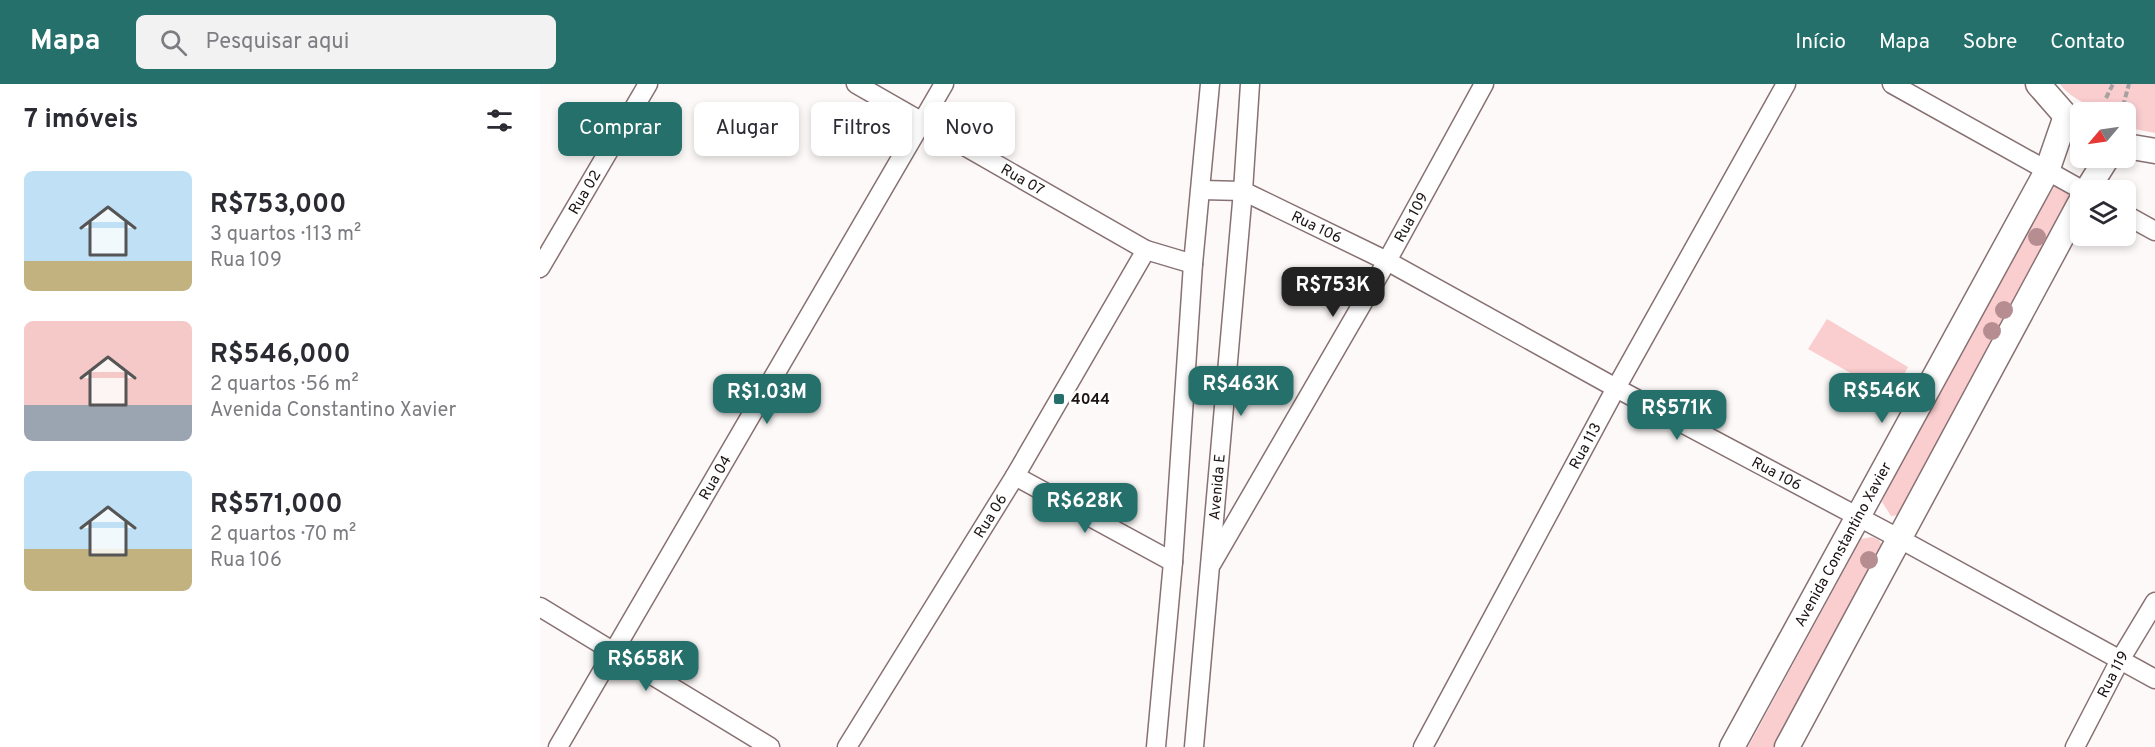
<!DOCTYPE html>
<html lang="pt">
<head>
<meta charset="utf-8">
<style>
	body { margin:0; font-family:Overpass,sans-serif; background:#f2f2f3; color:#2b2b33; height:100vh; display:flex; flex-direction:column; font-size:22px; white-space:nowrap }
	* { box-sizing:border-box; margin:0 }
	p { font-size:20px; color:#7c7c81 }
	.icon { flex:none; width:33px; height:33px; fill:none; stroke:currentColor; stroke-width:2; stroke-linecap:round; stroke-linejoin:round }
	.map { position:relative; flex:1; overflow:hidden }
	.drawer { display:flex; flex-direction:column; background:#fff; width:540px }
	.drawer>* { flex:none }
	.guide { position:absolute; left:18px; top:18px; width:570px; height:54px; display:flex; gap:12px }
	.needle { width:39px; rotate:241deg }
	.buttons { position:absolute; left:1530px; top:18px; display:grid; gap:12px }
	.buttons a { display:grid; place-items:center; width:66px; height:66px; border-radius:9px; background:#fff; box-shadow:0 3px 9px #0003; font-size:30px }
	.price { position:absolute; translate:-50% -51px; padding:0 14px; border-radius:12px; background:#26706b; color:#fff; font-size:20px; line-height:39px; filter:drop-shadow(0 2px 3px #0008) }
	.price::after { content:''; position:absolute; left:50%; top:36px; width:18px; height:14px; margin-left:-9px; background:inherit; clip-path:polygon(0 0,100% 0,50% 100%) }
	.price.current { background:#222; color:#fff }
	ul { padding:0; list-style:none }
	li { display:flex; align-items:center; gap:18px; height:150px; padding:0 24px }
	li span { display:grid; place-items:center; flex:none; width:168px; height:120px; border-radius:9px; color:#555 }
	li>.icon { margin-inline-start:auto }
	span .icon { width:72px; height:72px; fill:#fffc; stroke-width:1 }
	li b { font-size:26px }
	h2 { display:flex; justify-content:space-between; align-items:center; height:72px; padding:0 24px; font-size:26px }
	.chip { padding:0 21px; border-radius:9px; background:#fff; box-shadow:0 3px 9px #0003; font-size:21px; line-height:54px }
	.chip.current { background:#26706b; color:#fff }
	header { display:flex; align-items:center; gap:36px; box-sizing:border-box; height:84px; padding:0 30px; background:#26706b; color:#fff }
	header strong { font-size:28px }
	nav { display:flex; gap:33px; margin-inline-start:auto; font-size:21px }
	.search { width:420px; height:54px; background:#f2f2f3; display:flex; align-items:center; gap:15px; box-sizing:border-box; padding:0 21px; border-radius:9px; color:#7c7c81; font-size:22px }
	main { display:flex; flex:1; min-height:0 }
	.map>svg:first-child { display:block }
</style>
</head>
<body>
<header>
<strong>Mapa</strong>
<div class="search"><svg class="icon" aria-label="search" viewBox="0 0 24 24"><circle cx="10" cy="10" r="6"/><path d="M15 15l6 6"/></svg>Pesquisar aqui</div>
<nav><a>Início</a><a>Mapa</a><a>Sobre</a><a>Contato</a></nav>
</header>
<main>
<section class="drawer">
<h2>7 imóveis<svg class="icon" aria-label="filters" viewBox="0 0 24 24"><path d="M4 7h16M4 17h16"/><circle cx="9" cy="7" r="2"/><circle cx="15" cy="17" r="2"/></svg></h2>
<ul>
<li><span style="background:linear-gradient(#bfe0f5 75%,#c2b280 0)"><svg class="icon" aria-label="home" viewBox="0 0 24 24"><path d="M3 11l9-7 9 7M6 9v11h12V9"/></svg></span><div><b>R$753,000</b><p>3 quartos · 113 m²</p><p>Rua 109</p></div></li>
<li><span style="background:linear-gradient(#f6c9c9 70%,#9aa5b1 0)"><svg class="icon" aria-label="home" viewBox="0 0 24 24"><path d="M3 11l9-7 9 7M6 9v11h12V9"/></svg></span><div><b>R$546,000</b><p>2 quartos · 56 m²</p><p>Avenida Constantino Xavier</p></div></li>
<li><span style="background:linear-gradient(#bfe0f5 65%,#c2b280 0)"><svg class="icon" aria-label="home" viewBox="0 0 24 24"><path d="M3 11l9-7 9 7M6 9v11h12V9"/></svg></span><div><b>R$571,000</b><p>2 quartos · 70 m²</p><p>Rua 106</p></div></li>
</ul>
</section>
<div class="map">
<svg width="1615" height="663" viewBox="0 0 1615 663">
	<rect width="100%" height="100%" fill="#fef9f9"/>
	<!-- green -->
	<g fill="#facdcf">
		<path d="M1520,0h95v49l-26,-5 -3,-2v-14c-23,0 -52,-9 -66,-28z"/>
		<polygon points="1515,102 1523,102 1534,112 1361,431 1351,432 1342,418 1349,403 1482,154"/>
		<polygon points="1287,235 1368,283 1353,313 1268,265"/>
		<polygon points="1332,453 1339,456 1347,470 1239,663 1208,663 1321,455"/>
	</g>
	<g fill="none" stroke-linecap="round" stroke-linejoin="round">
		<defs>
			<g id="minor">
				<path id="s1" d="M316,0l290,166 47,14"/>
				<polyline points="1352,0 1542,106"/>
				<path id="s2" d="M661,106l42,1 144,70 229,127 284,151 255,140"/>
				<polyline points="1586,131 1615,147"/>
				<path id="s3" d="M0,184l108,-184"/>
				<polyline points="475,392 633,478"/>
				<path id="s4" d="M672,479l175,-302 97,-177"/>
				<polyline points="0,523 230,663"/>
				<path id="s5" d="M18,663l386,-663"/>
				<path id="s6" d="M307,663l168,-271 131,-226"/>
				<polyline points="616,663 633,478 653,180 670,0"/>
				<path id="s7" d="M654,663l49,-556 7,-107"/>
				<path id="s8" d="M883,663l193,-359 170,-304"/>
				<path id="s9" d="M1535,663l45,-87 35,-58"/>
			</g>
			<g id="tertiary">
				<polyline points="1498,0 1526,32 1540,43"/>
				<polyline points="1586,62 1615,67"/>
				<polyline points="1547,106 1567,74"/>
				<path id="s10" d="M1192,663l315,-576 19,-55"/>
				<polyline points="1247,663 1540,119"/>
			</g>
		</defs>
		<!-- minor casing -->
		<use href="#minor" stroke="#877172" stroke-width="21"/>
		<!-- tertiary casing -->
		<use href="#tertiary" stroke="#877172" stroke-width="27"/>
		<!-- path -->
		<g stroke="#a7a1a1" stroke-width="4" stroke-dasharray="6 3" stroke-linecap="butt">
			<polyline points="1566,14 1573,0"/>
			<polyline points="1583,22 1589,0"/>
		</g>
		<!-- minor -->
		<use href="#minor" stroke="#fff" stroke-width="18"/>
		<!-- tertiary -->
		<use href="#tertiary" stroke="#fff" stroke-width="24"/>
	</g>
	<!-- trees -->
	<g fill="#b68e92">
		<circle cx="1497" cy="153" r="9"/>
		<circle cx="1464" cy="226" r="9"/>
		<circle cx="1452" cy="247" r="9"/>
		<circle cx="1329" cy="476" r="9"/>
	</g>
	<!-- markers -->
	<rect fill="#26706b" stroke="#fff" stroke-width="2" x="513" y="309" width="12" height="12" rx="3"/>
	<g text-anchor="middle" stroke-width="5" stroke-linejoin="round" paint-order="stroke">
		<!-- street labels -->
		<g font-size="15" fill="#1c1414" stroke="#fff">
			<text dy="5" stroke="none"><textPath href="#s1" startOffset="192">Rua 07</textPath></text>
			<text dy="5" stroke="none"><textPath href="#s3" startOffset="88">Rua 02</textPath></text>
			<text dy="5" stroke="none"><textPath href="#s4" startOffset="399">Rua 109</textPath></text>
			<text dy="5" stroke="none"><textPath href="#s2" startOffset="124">Rua 106</textPath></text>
			<text dy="5" stroke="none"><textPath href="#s8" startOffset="342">Rua 113</textPath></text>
			<text dy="5" stroke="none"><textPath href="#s2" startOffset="646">Rua 106</textPath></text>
			<text dy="5" stroke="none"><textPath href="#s5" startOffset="312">Rua 04</textPath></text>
			<text dy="5" stroke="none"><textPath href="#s7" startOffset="261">Avenida E</textPath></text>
			<text dy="5" stroke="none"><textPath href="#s6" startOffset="272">Rua 06</textPath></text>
			<text dy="5" stroke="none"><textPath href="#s10" startOffset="231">Avenida Constantino Xavier</textPath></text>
			<text dy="5" stroke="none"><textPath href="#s9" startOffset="82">Rua 119</textPath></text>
		</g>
		<!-- poi labels -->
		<g font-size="15" font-weight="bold" fill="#1c1414" stroke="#fff" text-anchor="start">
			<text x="531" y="320">4044</text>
		</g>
	</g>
</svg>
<div class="buttons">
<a><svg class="needle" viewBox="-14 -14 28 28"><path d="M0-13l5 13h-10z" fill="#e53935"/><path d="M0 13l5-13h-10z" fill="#7c7c81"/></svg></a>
<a><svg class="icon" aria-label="layers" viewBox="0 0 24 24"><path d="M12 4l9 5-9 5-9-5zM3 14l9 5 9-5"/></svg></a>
</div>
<b class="price current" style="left:793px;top:234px">R$753K</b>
<b class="price" style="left:701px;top:333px">R$463K</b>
<b class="price" style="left:1342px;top:340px">R$546K</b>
<b class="price" style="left:227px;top:341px">R$1.03M</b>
<b class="price" style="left:1137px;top:357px">R$571K</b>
<b class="price" style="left:545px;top:450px">R$628K</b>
<b class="price" style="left:106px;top:608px">R$658K</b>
<div class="guide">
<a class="chip current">Comprar</a>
<a class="chip">Alugar</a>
<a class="chip">Filtros</a>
<a class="chip">Novo</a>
</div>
</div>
</main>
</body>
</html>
